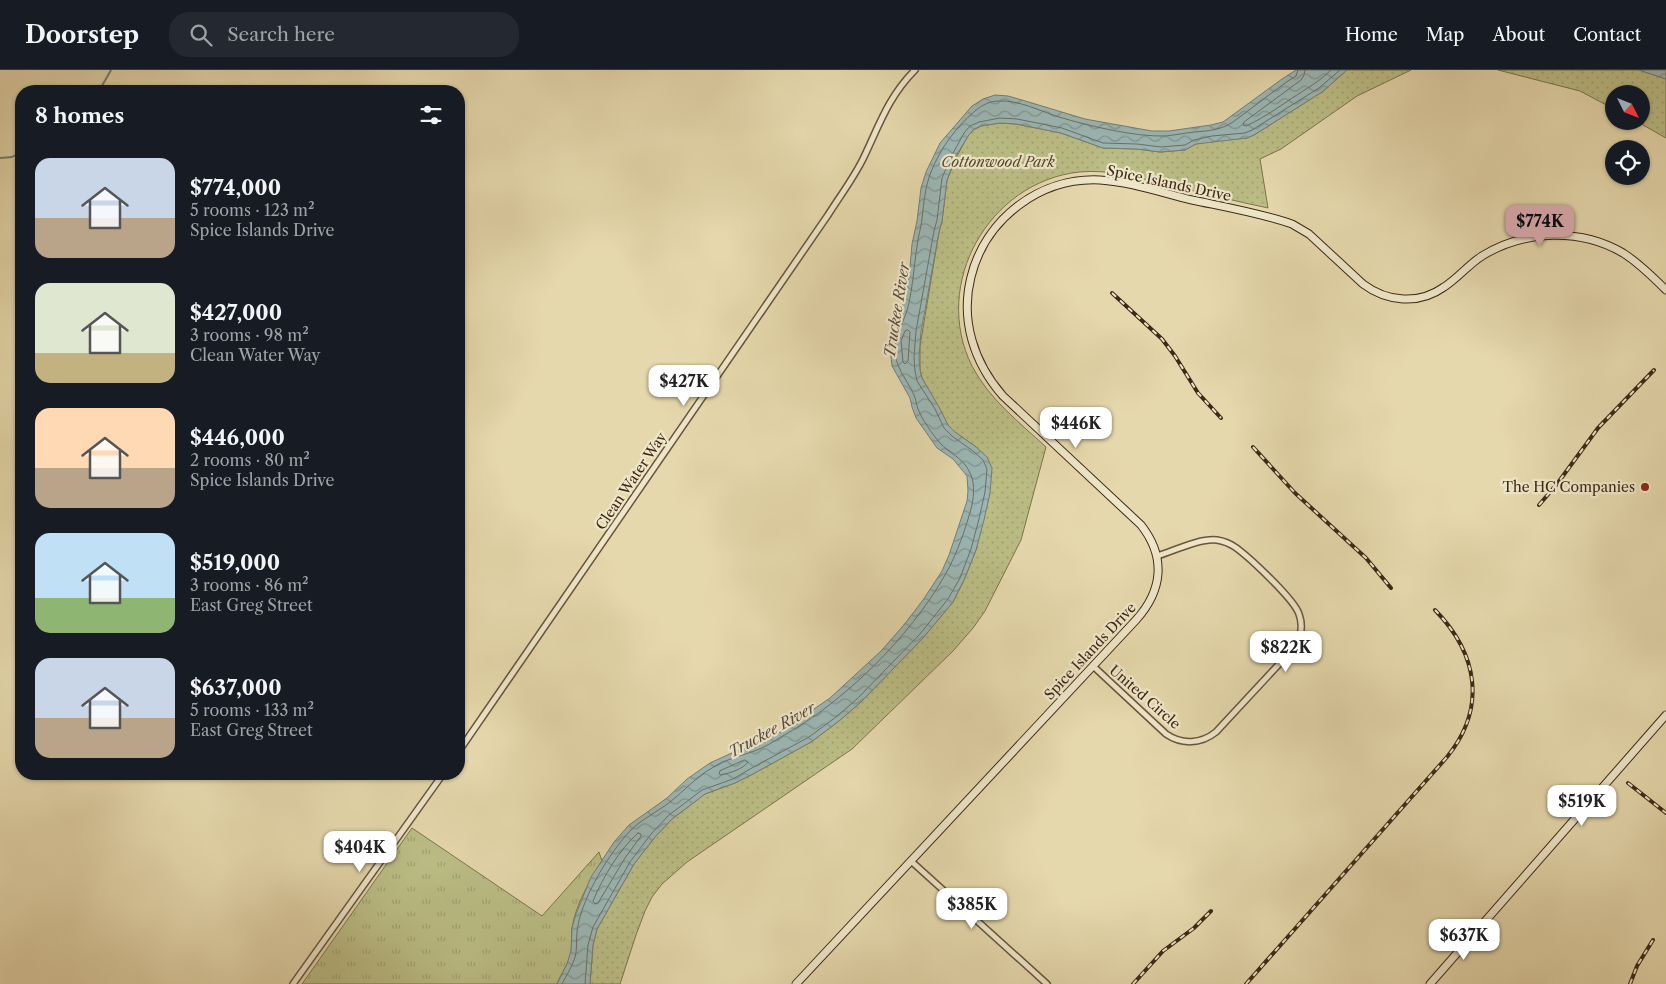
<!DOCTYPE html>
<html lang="en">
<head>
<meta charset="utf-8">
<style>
	body { margin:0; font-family:"Libre Caslon Text",serif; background:#242831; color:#f1f3f6; height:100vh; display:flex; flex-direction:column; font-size:19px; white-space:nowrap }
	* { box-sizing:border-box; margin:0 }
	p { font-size:16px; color:#9ea1a6 }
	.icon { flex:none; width:28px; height:28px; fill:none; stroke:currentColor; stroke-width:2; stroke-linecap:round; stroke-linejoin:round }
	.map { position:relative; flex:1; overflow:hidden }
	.side { position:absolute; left:15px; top:15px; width:450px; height:695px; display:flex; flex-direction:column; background:#171b24; border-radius:20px; box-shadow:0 1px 4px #0004 }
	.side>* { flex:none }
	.needle { width:32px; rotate:132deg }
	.controls { position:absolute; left:1605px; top:15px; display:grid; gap:10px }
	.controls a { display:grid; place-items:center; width:45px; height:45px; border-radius:50%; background:#171b24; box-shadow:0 1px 4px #0004; font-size:25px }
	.price { position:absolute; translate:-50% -42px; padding:0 11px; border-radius:10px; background:#fff; color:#222; font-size:16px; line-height:32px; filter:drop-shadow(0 1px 2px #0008) }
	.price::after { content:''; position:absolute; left:50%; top:30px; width:15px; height:11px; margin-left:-8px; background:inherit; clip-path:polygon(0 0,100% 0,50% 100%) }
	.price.active { background:#c59692; color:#111 }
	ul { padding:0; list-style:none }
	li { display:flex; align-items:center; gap:15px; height:125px; padding:0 20px }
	li span { display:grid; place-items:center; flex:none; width:140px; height:100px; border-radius:15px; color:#555 }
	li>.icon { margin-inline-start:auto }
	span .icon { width:60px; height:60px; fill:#fffc; stroke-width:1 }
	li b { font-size:21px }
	h2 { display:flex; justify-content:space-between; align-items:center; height:60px; padding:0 20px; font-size:21px }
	header { display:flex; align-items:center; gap:30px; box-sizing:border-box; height:70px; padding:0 25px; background:#171b24; border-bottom:1px solid #363941 }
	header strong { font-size:24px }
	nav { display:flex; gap:28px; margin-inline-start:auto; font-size:18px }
	.search { width:350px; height:45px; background:#242831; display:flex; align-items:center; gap:12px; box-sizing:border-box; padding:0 18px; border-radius:20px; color:#9ea1a6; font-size:19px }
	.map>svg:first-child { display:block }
</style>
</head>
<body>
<header>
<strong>Doorstep</strong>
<div class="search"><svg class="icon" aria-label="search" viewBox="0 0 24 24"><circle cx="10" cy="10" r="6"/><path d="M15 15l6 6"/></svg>Search here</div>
<nav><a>Home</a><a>Map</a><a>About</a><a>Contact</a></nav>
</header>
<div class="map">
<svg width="1666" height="914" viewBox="0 0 1666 914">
	<defs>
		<pattern id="grass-tufts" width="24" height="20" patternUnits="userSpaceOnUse" patternTransform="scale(1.25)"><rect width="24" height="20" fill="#bbbd85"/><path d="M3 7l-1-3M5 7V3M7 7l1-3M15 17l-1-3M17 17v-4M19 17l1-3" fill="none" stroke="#a2a272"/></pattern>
		<pattern id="park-dots" width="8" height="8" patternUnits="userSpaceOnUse" patternTransform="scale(1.25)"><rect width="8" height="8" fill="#bbbd85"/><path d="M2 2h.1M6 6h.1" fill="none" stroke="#a2a272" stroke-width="1.8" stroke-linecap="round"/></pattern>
		<pattern id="water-waves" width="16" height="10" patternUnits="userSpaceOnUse" patternTransform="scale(1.25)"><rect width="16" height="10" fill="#9bb7b5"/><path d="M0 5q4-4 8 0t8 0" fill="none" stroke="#809592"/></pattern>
	</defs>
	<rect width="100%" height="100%" fill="#e5d8ac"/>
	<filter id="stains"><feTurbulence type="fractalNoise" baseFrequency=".004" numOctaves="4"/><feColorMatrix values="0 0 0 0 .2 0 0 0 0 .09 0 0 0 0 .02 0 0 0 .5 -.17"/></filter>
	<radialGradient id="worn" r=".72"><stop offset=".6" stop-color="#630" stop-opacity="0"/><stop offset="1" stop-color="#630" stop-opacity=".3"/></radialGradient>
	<!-- grass -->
	<path fill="url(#grass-tufts)" stroke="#7c734e" d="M412,758l130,88 57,-64 3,9c-12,19 -27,45 -30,67 -1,8 0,16 -1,24 -2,12 -10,21 -14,32h-255z"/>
	<!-- park -->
	<g fill="url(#park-dots)" stroke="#7c734e">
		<path d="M1347,0h64l-54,26 -76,53 -21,10 8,49c-33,-7 -66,-15 -99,-23 -30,-7 -59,-16 -90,-13 -90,10 -148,112 -107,194 17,33 47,56 74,81l-25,93 -36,71 -12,17 -20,23 -101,98 -165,113 -25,22 -10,13 -7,14 -9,24 -16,49h-30l3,-39 4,-16 37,-65 21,-27 17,-18 33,-25 30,-11 18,-9 58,-32 28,-21 21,-18 63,-65 30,-36 11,-22 12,-30 14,-57 -14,-46 -21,-15 -7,-7 -26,-47 -2,-8v-24l19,-114 3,-11 5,-41 10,-24 11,-20 5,-6 8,-4 19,-3 16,1 45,9 42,15 34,1 23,3 25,-2 11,-6 17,-3 34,-3 7,-3 68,-43z"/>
		<polygon points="1498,0 1639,0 1666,9 1666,68 1636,51 1641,51 1641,24 1614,24 1614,39 1580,21"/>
	</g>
	<!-- water -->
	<g fill="url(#water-waves)" stroke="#767e75">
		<polygon points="1296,0 1347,0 1322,22 1254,65 1247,68 1196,74 1185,80 1160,82 1137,79 1103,78 1061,63 1016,54 1000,53 981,56 973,60 968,66 956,86 947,110 942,151 939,162 921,262 919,287 920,300 922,308 939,337 948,355 955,362 976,377 987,387 992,398 990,423 984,450 976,480 964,510 953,532 923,568 860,633 839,651 811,672 753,704 735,713 705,724 672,749 655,767 634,794 597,859 593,875 590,914 557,914 567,894 571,881 572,858 576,844 591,807 614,772 629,755 667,728 687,709 710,693 736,681 756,675 782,661 830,628 881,581 903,556 923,530 942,501 949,485 967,431 968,421 967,406 953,389 937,378 916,348 912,337 910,328 892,296 890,278 890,269 899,249 909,208 912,174 917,151 921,118 926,102 940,73 972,36 983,29 995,25 1008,26 1022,30 1085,49 1152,61 1169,61 1211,55 1223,52 1282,9"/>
		<polygon points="1639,0 1666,0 1666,9"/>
	</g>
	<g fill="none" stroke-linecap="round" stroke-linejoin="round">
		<!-- shore -->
		<g stroke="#6c7066" stroke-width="1">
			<path d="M1305,0l-1,5 -3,5 -57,42 -1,3 3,1c20,-9 38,-23 57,-35 10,-6 20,-13 28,-21"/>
			<polygon points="908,260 910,262 908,291 905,294 903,292 901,271 905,261"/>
			<path d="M745,690l3,2c-5,7 -18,11 -27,13l-2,-1 1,-3z"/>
			<path d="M638,763l3,1v2l-16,22 -27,45 -3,1 -2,-3c10,-24 26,-51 45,-68z"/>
			<path d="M562,914c5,-10 12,-20 14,-31 1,-9 0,-19 2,-28 6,-30 31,-72 53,-95 11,-11 26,-18 39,-28 14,-11 26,-25 42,-34 14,-9 29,-12 45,-18 8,-3 16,-8 24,-13 62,-34 129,-100 164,-162 12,-21 21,-47 27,-70 2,-11 3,-24 -3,-34 -6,-13 -20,-18 -29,-28 -7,-8 -19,-25 -22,-34 -2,-5 -2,-10 -4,-14 -4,-10 -12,-19 -16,-30 -9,-24 4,-36 10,-58 5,-21 6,-41 9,-61 1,-9 4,-18 5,-27 2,-17 3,-32 9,-47 9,-23 25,-45 44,-61 7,-6 15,-10 24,-10 20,-1 41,10 60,16 30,9 76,20 107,19 9,-1 19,-3 28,-4 14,-1 27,-2 39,-10l52,-39 11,-7 2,-6"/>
			<polyline points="585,914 588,875 593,857 630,792 651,764 669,745 702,720 733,709 750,699 809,667 836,647 857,629 920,564 948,529 960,508 971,479 979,449 985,422 987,399 983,390 973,381 952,366 944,358 935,339 917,311 915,301 914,287 916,261 934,161 937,150 942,108 952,85 964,63 970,56 979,52 1000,48 1017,49 1062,58 1103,73 1137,74 1161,77 1185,75 1194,70 1212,66 1245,63 1252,60 1319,18 1340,0"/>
		</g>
		<!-- stream -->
		<g stroke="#767e75" stroke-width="2">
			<polyline points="99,21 111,0"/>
			<polyline points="0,88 12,87 21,82"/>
		</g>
		<defs>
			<g id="street">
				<path d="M1093,596l73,68c16,11 35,10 50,-2l79,-85c6,-10 8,-22 4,-33 -5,-15 -50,-57 -64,-67 -6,-4 -12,-6 -18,-7 -18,-2 -43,11 -60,16"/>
				<path d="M459,681l369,-536c12,-19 25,-36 35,-56 16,-33 25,-62 52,-89"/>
				<polyline points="911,791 1047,914"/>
				<polyline points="293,914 443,704"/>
			</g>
			<g id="secondary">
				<path d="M796,914l340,-364c27,-30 30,-63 5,-95l-138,-129c-29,-33 -43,-76 -32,-119 14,-58 69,-100 129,-97 31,2 62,13 92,20 33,7 68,13 100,24l17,10 54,50c24,18 56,21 81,3 14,-9 24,-22 38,-31 42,-26 98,-28 141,-3 16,10 30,24 43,37"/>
				<polyline points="1430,914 1666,645"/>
			</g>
		</defs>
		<!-- street casing -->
		<use href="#street" stroke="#68553c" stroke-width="8"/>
		<!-- secondary casing -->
		<use href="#secondary" stroke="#3e2916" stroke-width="9"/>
		<!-- street -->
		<use href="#street" stroke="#eee6c9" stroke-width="5"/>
		<!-- secondary -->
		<use href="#secondary" stroke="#eee6c9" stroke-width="7"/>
		<defs>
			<g id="rail">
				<polyline points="1112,223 1162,269 1175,286 1198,323 1221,348"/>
				<polyline points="1253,377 1295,423 1366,488 1391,518"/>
				<polyline points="1539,435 1557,414 1598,358 1654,300"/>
				<polyline points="1628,713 1666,743"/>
				<polyline points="1133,914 1163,881 1194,858 1211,841"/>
				<path d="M1246,914l201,-227c40,-49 31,-103 -12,-147"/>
				<polyline points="1630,914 1637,896 1653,870"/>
			</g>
		</defs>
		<!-- rail casing -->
		<use href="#rail" stroke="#3e2916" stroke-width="4"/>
		<!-- rail -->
		<use href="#rail" stroke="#eee6c9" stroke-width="2" stroke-dasharray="5.5" stroke-linecap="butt"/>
	</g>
	<!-- markers -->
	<circle fill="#8f2418" stroke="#eee6c9" stroke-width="2" cx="1645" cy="417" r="5"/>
	<g text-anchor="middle" stroke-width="4.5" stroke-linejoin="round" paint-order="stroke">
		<!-- park labels -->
		<g font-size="14" font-style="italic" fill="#57472c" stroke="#eee6c9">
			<text x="998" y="97">Cottonwood Park</text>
		</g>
		<!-- street labels -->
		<g font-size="14" fill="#3e2916" stroke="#eee6c9">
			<text transform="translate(1169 113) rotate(12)" y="5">Spice Islands Drive</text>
			<text transform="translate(631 411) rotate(-56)" y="5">Clean Water Way</text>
			<text transform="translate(1090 581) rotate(-47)" y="5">Spice Islands Drive</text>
			<text transform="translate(1145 627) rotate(41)" y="5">United Circle</text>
		</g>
		<!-- poi labels -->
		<g font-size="14" fill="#3e2916" stroke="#eee6c9" text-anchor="end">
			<text x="1635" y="422">The HC Companies</text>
		</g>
		<!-- water labels -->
		<g font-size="15" font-style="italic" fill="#554c3e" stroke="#eee6c9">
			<text transform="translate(897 240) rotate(-81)" y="5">Truckee River</text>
			<text transform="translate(772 660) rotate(-29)" y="5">Truckee River</text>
		</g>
	</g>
	<rect width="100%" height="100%" filter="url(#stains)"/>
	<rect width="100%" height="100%" fill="url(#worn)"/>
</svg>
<div class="controls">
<a><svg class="needle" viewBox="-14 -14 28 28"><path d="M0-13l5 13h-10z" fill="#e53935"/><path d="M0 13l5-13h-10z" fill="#9ea1a6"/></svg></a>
<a><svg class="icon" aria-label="locate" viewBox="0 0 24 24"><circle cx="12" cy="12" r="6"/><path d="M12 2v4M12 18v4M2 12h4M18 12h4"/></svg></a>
</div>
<b class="price active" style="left:1540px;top:177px">$774K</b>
<b class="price" style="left:684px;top:337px">$427K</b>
<b class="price" style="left:1076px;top:379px">$446K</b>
<b class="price" style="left:1286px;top:603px">$822K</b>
<b class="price" style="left:1582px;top:757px">$519K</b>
<b class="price" style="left:360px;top:803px">$404K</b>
<b class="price" style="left:972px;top:860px">$385K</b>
<b class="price" style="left:1464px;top:891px">$637K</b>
<section class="side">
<h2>8 homes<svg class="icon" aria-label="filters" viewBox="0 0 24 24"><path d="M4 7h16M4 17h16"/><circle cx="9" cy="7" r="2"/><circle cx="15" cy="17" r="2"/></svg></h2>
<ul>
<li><span style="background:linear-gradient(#c9d6e8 60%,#b9a48a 0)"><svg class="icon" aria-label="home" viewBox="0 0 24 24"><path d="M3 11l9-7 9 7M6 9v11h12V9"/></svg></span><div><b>$774,000</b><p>5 rooms · 123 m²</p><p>Spice Islands Drive</p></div></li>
<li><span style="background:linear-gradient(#dfe7d0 70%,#c2b280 0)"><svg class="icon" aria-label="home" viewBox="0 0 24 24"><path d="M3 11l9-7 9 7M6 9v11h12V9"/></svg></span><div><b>$427,000</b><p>3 rooms · 98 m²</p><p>Clean Water Way</p></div></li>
<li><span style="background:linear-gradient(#ffd9b3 60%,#b9a48a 0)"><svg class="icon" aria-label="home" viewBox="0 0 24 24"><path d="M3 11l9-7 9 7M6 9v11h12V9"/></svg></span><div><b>$446,000</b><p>2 rooms · 80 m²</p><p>Spice Islands Drive</p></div></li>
<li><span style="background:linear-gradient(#bfe0f5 65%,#8fb573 0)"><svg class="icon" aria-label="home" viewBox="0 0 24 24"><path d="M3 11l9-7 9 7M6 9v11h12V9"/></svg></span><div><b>$519,000</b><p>3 rooms · 86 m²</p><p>East Greg Street</p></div></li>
<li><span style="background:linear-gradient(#c9d6e8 60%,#b9a48a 0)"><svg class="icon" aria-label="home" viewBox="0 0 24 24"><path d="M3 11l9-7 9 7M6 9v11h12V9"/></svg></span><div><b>$637,000</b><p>5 rooms · 133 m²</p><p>East Greg Street</p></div></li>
</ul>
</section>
</div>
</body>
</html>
